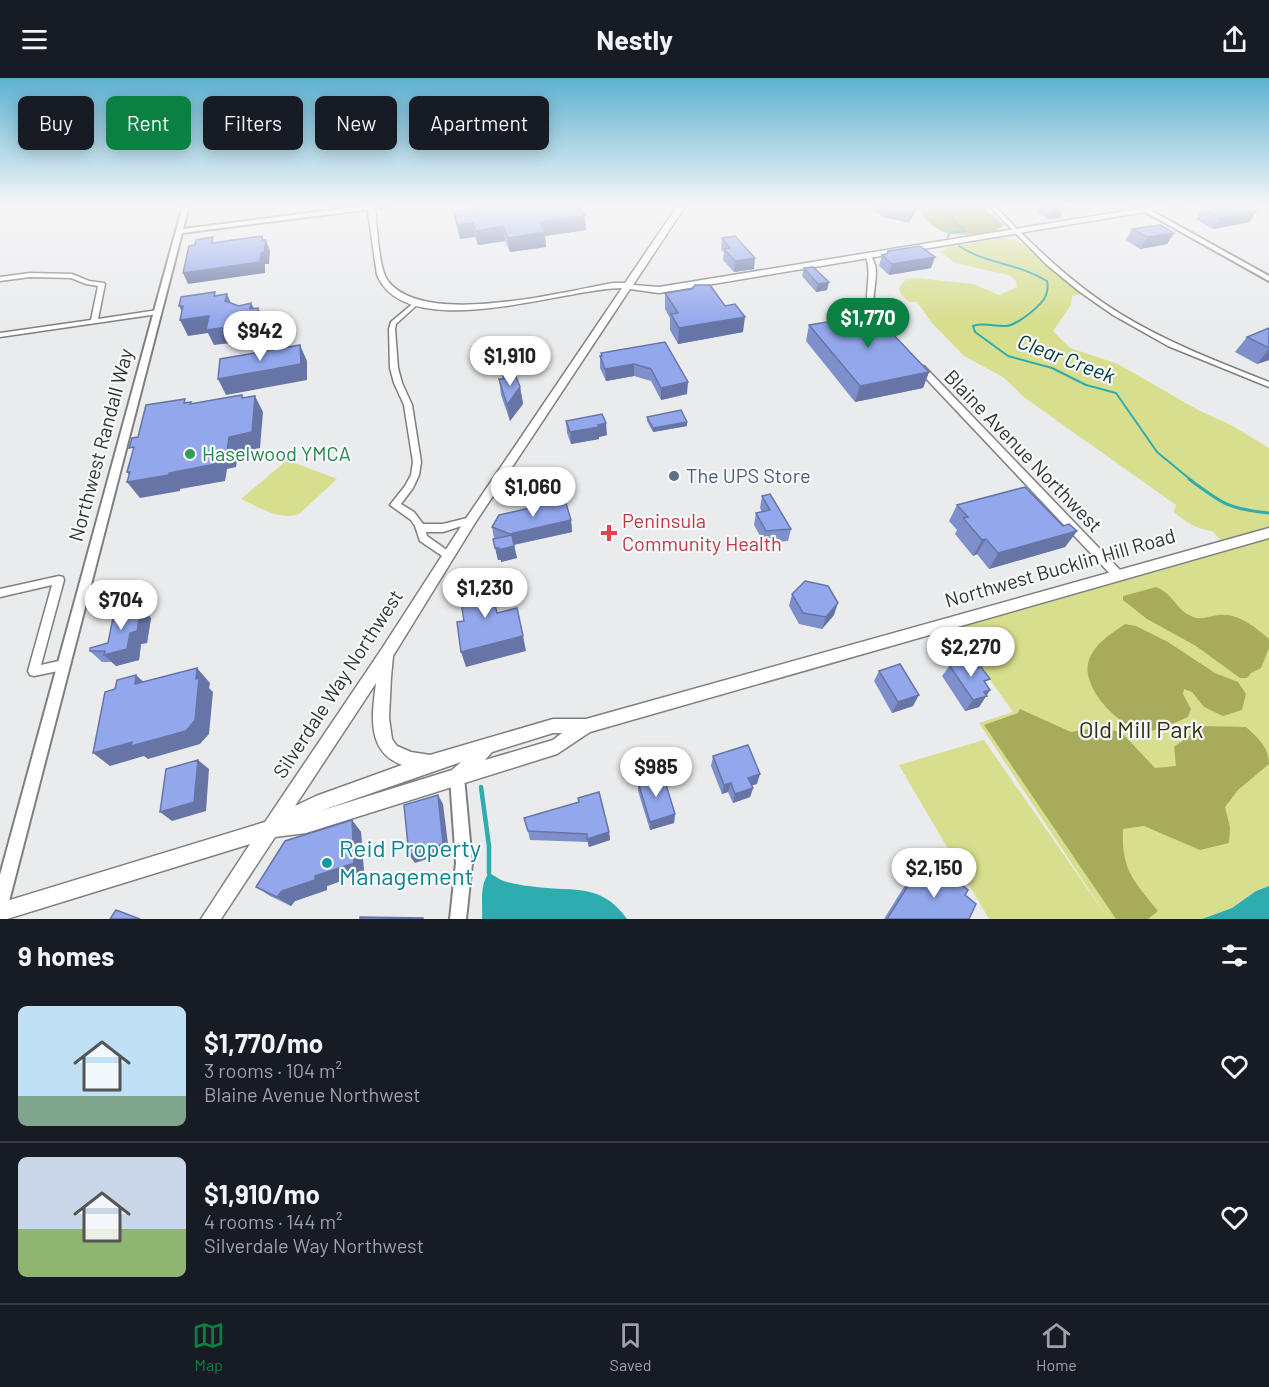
<!DOCTYPE html>
<html lang="en">
<head>
<meta charset="utf-8">
<style>
	body { margin:0; font-family:Barlow,sans-serif; background:#20242c; color:#f1f3f6; height:100vh; display:flex; flex-direction:column; font-size:22px; white-space:nowrap }
	* { box-sizing:border-box; margin:0 }
	p { font-size:20px; color:#9ea1a6 }
	.icon { flex:none; width:33px; height:33px; fill:none; stroke:currentColor; stroke-width:2; stroke-linecap:round; stroke-linejoin:round }
	.map { position:relative; height:841px; overflow:hidden }
	.drawer { display:flex; flex-direction:column; background:#171b24; flex:1 }
	.drawer>* { flex:none }
	.banner { position:absolute; left:18px; top:18px; width:600px; height:54px; display:flex; gap:12px }
	.price { position:absolute; translate:-50% -51px; padding:0 14px; border-radius:21px; background:#fff; color:#222; font-size:20px; line-height:39px; filter:drop-shadow(0 2px 3px #0008) }
	.price::after { content:''; position:absolute; left:50%; top:36px; width:18px; height:14px; margin-left:-9px; background:inherit; clip-path:polygon(0 0,100% 0,50% 100%) }
	.price.active { background:#0b8043; color:#fff }
	ul { padding:0; list-style:none }
	li { display:flex; align-items:center; gap:18px; height:150px; padding:0 18px }
	li+li { border-top:2px solid #363941 }
	li span { display:grid; place-items:center; flex:none; width:168px; height:120px; border-radius:9px; color:#555 }
	li>.icon { margin-inline-start:auto }
	span .icon { width:72px; height:72px; fill:#fffc; stroke-width:1 }
	li b { font-size:26px }
	h2 { display:flex; justify-content:space-between; align-items:center; height:72px; padding:0 18px; font-size:26px }
	.pill { padding:0 21px; border-radius:9px; background:#171b24; box-shadow:0 3px 15px #0003; font-size:21px; line-height:54px }
	.pill.active { background:#0b8043; color:#fff }
	header { display:flex; justify-content:space-between; align-items:center; height:78px; padding:0 18px; background:#171b24; font-size:27px; font-weight:700 }
	.tab-bar { display:flex; justify-content:space-around; align-items:center; height:84px; border-top:2px solid #363941; background:#171b24; font-size:16px; color:#9ea1a6 }
	.tab-bar a { display:grid; justify-items:center; gap:3px }
	.tab-bar .active { color:#0b8043 }
	.map>svg:first-child { display:block }
</style>
</head>
<body>
<header><svg class="icon" aria-label="menu" viewBox="0 0 24 24"><path d="M4 6h16M4 12h16M4 18h16"/></svg>Nestly<svg class="icon" aria-label="share" viewBox="0 0 24 24"><path d="M12 15V3M7 8l5-5 5 5M5 13v7h14v-7"/></svg></header>
<div class="map">
<svg width="1269" height="841" viewBox="0 0 1269 841">
	<rect width="100%" height="100%" fill="#eaebed"/>
	<!-- green -->
	<g fill="#d7de8d">
		<path d="M1001,160c34,2 61,34 86,55l-15,3 -1,9 -18,26 17,17 48,16 80,46 35,16 36,22v438l-13,5 -24,17 -30,11h-213l-90,-154 85,-25 123,177 -128,-194 34,-11 -64,-90 277,-77 -14,-14c-16,-2 -26,-9 -38,-19l2,-7 -151,-107 -22,-21 -39,-21 -32,-33 -15,-21h-8l-8,-7 -2,-7 7,-9 11,-1 56,6 26,11 18,-8 -1,-6 -7,-6 -54,-12 -14,-11 5,-4z"/>
		<path d="M287,382l50,19 -38,35c-20,7 -40,-7 -58,-15z"/>
	</g>
	<!-- forest -->
	<g fill="#a6ac5b">
		<path d="M923,127h58l23,20c-12,11 -42,11 -57,8 -9,-2 -18,-10 -24,-17z"/>
		<path d="M1156,509c18,7 19,22 35,29 9,5 19,0 28,-1 19,-2 36,12 50,24v9l-8,20 -10,5 -4,5h-7l-44,-32 -49,-27 -24,-19v-4z"/>
		<path d="M1125,546l11,2 32,16 47,31 23,9 8,12 -4,16 -19,6 -19,-9 -12,-15 -8,-3 -1,5 8,15 -3,8c-12,5 -26,13 -39,14 -27,1 -70,-44 -60,-71 6,-17 22,-26 36,-36z"/>
		<path d="M1020,631l51,23 30,-5 21,6 33,35 21,-2 -2,-19 29,-21 43,1c12,11 23,20 23,37l-31,26 -13,17 5,20 -1,16 -29,7 -56,-24 -21,3c-2,41 11,52 35,82l-10,8h-32l-132,-194 34,-12z"/>
	</g>
	<!-- water -->
	<g fill="#2eacae">
		<path d="M489,795c5,2 8,5 12,7 8,3 19,5 28,6 39,7 71,-6 98,33h-145c1,-15 -3,-34 7,-46z"/>
		<polygon points="1269,808 1269,841 1202,841 1232,830 1256,813"/>
	</g>
	<g fill="none" stroke-linecap="round" stroke-linejoin="round">
		<!-- stream-far2 -->
		<g stroke="#2eacae" stroke-width="2">
			<polyline points="948,160 949,155 966,153 955,145 951,137 956,127"/>
			<path d="M959,168c27,18 59,17 88,35 1,5 1,9 -1,14 -4,11 -29,30 -40,31 -11,1 -22,-4 -33,0l2,6 33,24 44,12 34,17 30,8 41,59 34,28"/>
		</g>
		<!-- stream-far1 -->
		<path stroke="#2eacae" stroke-width="3" d="M1189,401c33,24 38,30 80,34"/>
		<!-- stream -->
		<polyline stroke="#2eacae" stroke-width="4.5" points="481,709 489,768 489,795"/>
		<defs>
			<g id="minor">
				<polygon points="371,127 393,127 390,129 369,130 369,128"/>
				<path d="M988,127h6c38,40 78,79 125,108 47,29 99,49 150,69v5l-101,-41 -55,-31 -33,-23 -33,-27z"/>
				<path d="M869,177c14,12 2,36 5,52 0,6 3,9 5,14l-3,2 -2,-1c-15,-23 0,-41 -8,-65z"/>
				<polygon points="30,195 72,196 89,203 104,205 105,206 98,241 158,232 161,234 158,236 0,259 0,255 91,242 98,208 86,206 71,200 30,199 0,203 0,199"/>
				<polygon points="416,223 418,224 418,226 396,246 395,251 398,290 402,305 412,327 421,384 419,397 413,410 401,426 414,434 423,446 443,446 471,439 474,440 476,442 474,444 471,445 443,454 426,454 427,458 451,475 453,478 451,481 448,482 420,463 415,448 411,442 390,427 405,408 411,397 413,384 404,327 394,305 390,290 389,251 391,244"/>
				<polygon points="918,288 924,288 1122,494 1123,497 1122,500 1118,501 1114,500 918,292"/>
				<polygon points="59,498 63,499 64,502 41,587 63,582 67,584 68,587 67,590 63,592 34,598 30,597 28,593 52,507 0,519 0,511"/>
			</g>
			<g id="tertiary">
				<polygon points="183,127 189,127 183,151 371,127 374,129 371,131 182,155 8,827 6,833 0,835 0,797"/>
				<polygon points="1133,127 1141,127 1269,198 1269,203"/>
				<polygon points="457,692 462,694 464,699 472,785 466,841 450,841 456,785 450,699 452,694"/>
			</g>
			<path id="secondary" d="M367,127h8c2,18 3,63 13,76 36,47 174,11 225,2h12l53,-78h8l-53,80 26,2 503,-82h17l-4,2 -516,86 -29,-4 -155,234 -82,133 -2,21 -2,41 3,21 5,7 14,6 19,3 123,-36h33l683,-191v10l-679,194 -33,22 -251,79 -31,4 -54,82h-20l49,-75 -243,75h-7v-16l265,-81 116,-172 86,-133 155,-229c-57,0 -215,58 -245,-13zM376,605c-4,32 -10,68 26,82l-86,31 -21,10zM553,655h9l-9,7 -68,20 7,-8zM461,684l-9,8 -132,41z"/>
		</defs>
		<!-- minor casing -->
		<use href="#minor" stroke="#7e7f81" stroke-width="3"/>
		<!-- tertiary casing -->
		<use href="#tertiary" stroke="#7e7f81" stroke-width="4"/>
		<!-- secondary casing -->
		<use href="#secondary" stroke="#7e7f81" stroke-width="3"/>
		<!-- minor -->
		<use href="#minor" fill="#fff" fill-rule="evenodd"/>
		<!-- tertiary -->
		<use href="#tertiary" fill="#fff" fill-rule="evenodd"/>
		<!-- secondary -->
		<use href="#secondary" fill="#fff" fill-rule="evenodd"/>
	</g>
	<!-- wall -->
	<g fill="#7e90cc">
		<polygon points="474,127 579,127 586,152 545,158 546,169 510,174 505,163 478,167 475,159 460,161 454,134 474,131"/>
		<polygon points="873,127 919,127 909,145 883,139 872,131"/>
		<polygon points="1042,127 1065,127 1060,140 1048,141 1038,135"/>
		<polygon points="1202,130 1250,144 1213,151 1196,141"/>
		<polygon points="1132,151 1174,155 1167,166 1140,171 1126,162"/>
		<polygon points="722,160 754,191 734,194 723,182 724,175 721,171"/>
		<polygon points="887,176 931,190 889,197 879,188 882,177"/>
		<polygon points="804,190 827,212 816,214 802,198"/>
		<polygon points="665,215 743,254 678,266 670,252 670,240 665,231"/>
		<polygon points="856,230 929,294 923,310 855,324 806,263 809,247 853,239"/>
		<polygon points="1269,250 1269,282 1257,286 1235,274 1247,259"/>
		<polygon points="665,264 687,316 661,322 651,303 634,298 606,303 600,290 600,278 601,278 601,275"/>
		<polygon points="499,301 520,309 523,326 510,343 501,317"/>
		<polygon points="647,339 687,344 687,348 653,354 647,343"/>
		<polygon points="566,343 607,357 599,359 599,361 571,366 567,355"/>
		<polygon points="762,418 791,451 788,463 764,465 754,447 756,435 762,434 760,430"/>
		<polygon points="957,427 1063,448 1077,453 1065,469 989,491 977,476 973,478 955,456 957,452 949,443"/>
		<polygon points="571,442 572,454 514,467 517,480 501,484 501,482 498,482 492,449"/>
		<polygon points="792,516 834,537 822,551 799,546 789,528"/>
		<polygon points="141,529 151,540 147,565 141,566 139,582 116,588 112,584 102,584 90,573 108,565"/>
		<polygon points="953,583 976,590 990,612 979,629 965,633 942,598"/>
		<polygon points="879,593 913,628 892,635 874,603"/>
		<polygon points="713,678 757,706 752,707 753,710 750,719 733,725 728,714 722,716 711,688"/>
		<polygon points="638,704 675,736 674,745 650,752 638,713"/>
		<polygon points="352,742 361,754 364,795 327,808 327,812 295,823 291,828 270,818 256,809"/>
		<polygon points="528,753 609,754 610,762 589,769 588,764 530,762"/>
		<polygon points="935,785 965,817 969,841 884,841 907,804 915,797 921,802 927,793"/>
	</g>
	<!-- shaded-wall -->
	<g fill="#6775a6">
		<polygon points="915,127 919,127 909,145 913,130"/>
		<polygon points="1055,127 1065,127 1060,140 1048,141"/>
		<polygon points="1257,133 1250,144 1213,151 1220,140"/>
		<polygon points="585,138 586,152 545,158 546,169 510,174 508,160 540,144"/>
		<polygon points="473,145 475,159 460,161 457,147"/>
		<polygon points="503,148 505,163 478,167 476,153"/>
		<polygon points="1174,155 1167,166 1140,171 1147,159"/>
		<polygon points="262,158 265,165 266,162 270,173 269,186 265,186 265,195 188,206 183,195 262,162"/>
		<polygon points="935,179 931,190 889,197 892,186"/>
		<polygon points="755,180 754,191 734,194 735,183"/>
		<polygon points="829,204 827,212 816,214 818,206"/>
		<polygon points="227,216 234,232 225,223"/>
		<polygon points="251,225 258,238 258,230 265,245 264,261 214,267 208,255 188,258 180,242 186,241 179,228 250,231"/>
		<polygon points="745,239 743,254 678,266 679,250"/>
		<polygon points="300,267 307,283 307,302 226,317 218,301"/>
		<polygon points="1269,271 1269,282 1257,286"/>
		<polygon points="634,286 634,298 606,303 605,291"/>
		<polygon points="929,294 923,310 855,324 860,308"/>
		<polygon points="688,304 687,316 661,322 661,310"/>
		<polygon points="520,309 523,326 510,343 507,327"/>
		<polygon points="255,318 263,334 260,370 238,375 236,389 227,391 225,403 180,411 180,413 140,420 127,404 133,403 127,394 169,395 217,375 229,359"/>
		<polygon points="687,344 687,348 653,354 653,350"/>
		<polygon points="606,345 607,357 599,359 599,361 571,366 570,354"/>
		<polygon points="571,442 572,454 512,467 510,456"/>
		<polygon points="1077,453 1065,469 989,491 998,475"/>
		<polygon points="986,461 977,476 973,478 982,462"/>
		<polygon points="514,468 517,480 501,484 501,482 498,482 495,470"/>
		<polygon points="838,525 834,537 822,551 826,539"/>
		<polygon points="141,529 151,540 147,565 141,566 139,582 116,588 104,577 130,555"/>
		<polygon points="523,558 526,573 466,589 461,574"/>
		<polygon points="197,590 210,605 209,610 213,614 209,656 200,666 148,681 144,678 110,688 93,675 196,601"/>
		<polygon points="136,597 151,611 135,606"/>
		<polygon points="990,612 979,629 965,633 973,622 984,614"/>
		<polygon points="919,617 913,628 892,635 898,624"/>
		<polygon points="198,682 209,691 206,733 172,743 160,734"/>
		<polygon points="760,696 757,706 746,709 748,700"/>
		<polygon points="731,705 728,714 722,716 724,707"/>
		<polygon points="753,710 750,719 733,725 735,716"/>
		<polygon points="438,717 443,726 449,774 415,785 409,777"/>
		<polygon points="675,736 674,745 650,752 650,744"/>
		<polygon points="352,742 361,754 364,795 327,808 327,812 295,823 291,828 277,819 282,813 315,798"/>
		<polygon points="609,754 610,762 589,769 587,761"/>
	</g>
	<!-- building -->
	<g fill="#93a7ed" stroke="#6775a6" stroke-width="1.5">
		<polygon points="476,127 579,127 585,138 540,144 545,154 508,160 503,148 476,153 473,145 457,147 454,134 477,131"/>
		<polygon points="896,127 915,127 913,130"/>
		<polygon points="1223,127 1244,127 1257,133 1220,140 1202,130"/>
		<polygon points="1160,147 1174,155 1147,159 1132,151"/>
		<polygon points="262,158 262,162 266,162 264,174 261,175 260,184 183,195 189,168 195,167 196,162 213,159 212,165"/>
		<polygon points="735,158 755,180 735,183 724,171 730,170 722,160"/>
		<polygon points="920,168 935,179 892,186 882,177 887,176 888,173"/>
		<polygon points="813,189 829,204 818,206 804,190"/>
		<polygon points="695,207 710,207 725,228 735,226 745,239 679,250 671,236 678,235 665,215 692,211"/>
		<polygon points="215,214 214,218 227,216 225,223 239,228 251,225 250,231 258,230 257,245 206,252 209,238 180,242 183,228 179,228 181,219"/>
		<polygon points="866,228 929,294 860,308 809,247 863,238 856,230"/>
		<polygon points="1269,250 1269,270 1247,259"/>
		<polygon points="665,264 688,304 661,310 651,291 634,286 605,291 600,278 602,278 601,275"/>
		<polygon points="300,267 301,286 218,301 220,281"/>
		<polygon points="515,296 520,309 507,327 499,301 504,301 503,298"/>
		<polygon points="242,317 242,320 255,318 252,354 229,359 227,373 217,375 215,386 169,395 169,397 127,404 130,394 127,394 134,369 129,370 132,360 138,359 146,327 185,321 184,325 191,324 190,326"/>
		<polygon points="681,332 687,344 653,350 647,339"/>
		<polygon points="602,336 606,345 598,347 599,349 570,354 566,343"/>
		<polygon points="1025,409 1063,448 1069,446 1077,453 998,475 986,461 982,462 963,440 968,439 957,427"/>
		<polygon points="770,416 791,451 766,453 756,435 770,432 762,418"/>
		<polygon points="565,422 571,442 510,456 492,449 499,437"/>
		<polygon points="512,457 514,468 499,472 499,470 495,470 493,461"/>
		<polygon points="805,503 828,508 838,525 826,539 803,535 792,516"/>
		<polygon points="490,504 497,535 517,530 523,558 461,574 457,544 464,543 459,511"/>
		<polygon points="141,529 137,553 130,555 127,571 104,577 105,573 90,573 90,570 108,565 114,535"/>
		<polygon points="968,579 976,590 981,589 990,601 984,603 990,612 984,614 987,618 973,622 949,587 955,586 953,583"/>
		<polygon points="900,586 919,617 898,624 879,593"/>
		<polygon points="197,590 196,601 199,600 195,642 186,653 131,668 132,664 93,675 105,614 115,611 117,602 136,597 135,606"/>
		<polygon points="748,667 760,696 748,700 753,710 735,716 731,705 724,707 713,678"/>
		<polygon points="198,682 194,724 160,734 166,691"/>
		<polygon points="663,697 675,736 650,744 638,704"/>
		<polygon points="599,714 609,754 587,761 587,756 528,753 524,740 579,724 578,720"/>
		<polygon points="438,717 443,766 409,777 404,727"/>
		<polygon points="352,742 354,785 315,798 315,802 282,813 277,819 256,809 285,763"/>
		<polygon points="935,785 968,812 965,817 976,826 969,841 887,841 915,797 923,803"/>
		<polygon points="116,832 140,841 110,841"/>
		<polygon points="360,839 423,840 423,841 360,841"/>
	</g>
	<!-- sky -->
	<linearGradient id="sky" x2="0" y2="1"><stop stop-color="#5db1d1"/><stop offset="0.52" stop-color="#f6f6f7"/><stop offset="1" stop-color="#f6f6f7" stop-opacity="0"/></linearGradient>
	<rect width="1269" height="245" fill="url(#sky)"/>
	<!-- markers -->
	<circle fill="#2e9e5b" stroke="#f7f8fb" stroke-width="2" cx="190" cy="376" r="6"/>
	<circle fill="#5c6f8a" stroke="#f7f8fb" stroke-width="2" cx="674" cy="398" r="6"/>
	<path fill="#e0444e" stroke="#f7f8fb" stroke-width="2" d="M606 446h6v6h6v6h-6v6h-6v-6h-6v-6h6z"/>
	<circle fill="#0f9aa8" stroke="#f7f8fb" stroke-width="2" cx="327" cy="785" r="6"/>
	<g text-anchor="middle" stroke-width="4.5" stroke-linejoin="round" paint-order="stroke">
		<!-- street labels -->
		<g font-size="20" fill="#333334" stroke="#f7f8fb">
			<text transform="translate(101 367) rotate(-75)" y="7">Northwest Randall Way</text>
			<text transform="translate(1023 373) rotate(46)" y="7">Blaine Avenue Northwest</text>
			<text transform="translate(1060 490) rotate(-16)" y="7">Northwest Bucklin Hill Road</text>
			<text transform="translate(338 606) rotate(-57)" y="7">Silverdale Way Northwest</text>
		</g>
		<!-- leisure labels -->
		<g font-size="20" fill="#27864d" stroke="#f7f8fb" text-anchor="start">
			<text x="202" y="383">Haselwood YMCA</text>
		</g>
		<!-- service labels -->
		<g font-size="20" fill="#4e5e75" stroke="#f7f8fb" text-anchor="start">
			<text x="686" y="405">The UPS Store</text>
		</g>
		<!-- health labels -->
		<g font-size="20" fill="#be3a42" stroke="#f7f8fb" text-anchor="start">
			<text x="622" y="450">Peninsula<tspan x="622" dy="23">Community Health</tspan></text>
		</g>
		<!-- water labels -->
		<g font-size="21" font-style="italic" fill="#00393a" stroke="#f7f8fb">
			<text transform="translate(1066 281) rotate(21)" y="7">Clear Creek</text>
		</g>
		<!-- near-park labels -->
		<g font-size="24" fill="#313310" stroke="#f7f8fb">
			<text x="1141" y="660">Old Mill Park</text>
		</g>
		<!-- near-culture labels -->
		<g font-size="24" fill="#0d838f" stroke="#f7f8fb" text-anchor="start">
			<text x="339" y="779">Reid Property<tspan x="339" dy="28">Management</tspan></text>
		</g>
	</g>
</svg>
<b class="price active" style="left:868px;top:271px">$1,770</b>
<b class="price" style="left:260px;top:284px">$942</b>
<b class="price" style="left:510px;top:309px">$1,910</b>
<b class="price" style="left:533px;top:440px">$1,060</b>
<b class="price" style="left:485px;top:541px">$1,230</b>
<b class="price" style="left:121px;top:553px">$704</b>
<b class="price" style="left:971px;top:600px">$2,270</b>
<b class="price" style="left:656px;top:720px">$985</b>
<b class="price" style="left:934px;top:821px">$2,150</b>
<div class="banner">
<a class="pill">Buy</a>
<a class="pill active">Rent</a>
<a class="pill">Filters</a>
<a class="pill">New</a>
<a class="pill">Apartment</a>
</div>
</div>
<section class="drawer">
<h2>9 homes<svg class="icon" aria-label="filters" viewBox="0 0 24 24"><path d="M4 7h16M4 17h16"/><circle cx="9" cy="7" r="2"/><circle cx="15" cy="17" r="2"/></svg></h2>
<ul>
<li><span style="background:linear-gradient(#bfe0f5 75%,#7fa58c 0)"><svg class="icon" aria-label="home" viewBox="0 0 24 24"><path d="M3 11l9-7 9 7M6 9v11h12V9"/></svg></span><div><b>$1,770/mo</b><p>3 rooms · 104 m²</p><p>Blaine Avenue Northwest</p></div><svg class="icon" aria-label="heart" viewBox="0 0 24 24"><path d="M12 20l-8-8c-3-5 5-10 8-4 3-6 11-1 8 4z"/></svg></li>
<li><span style="background:linear-gradient(#c9d6e8 60%,#8fb573 0)"><svg class="icon" aria-label="home" viewBox="0 0 24 24"><path d="M3 11l9-7 9 7M6 9v11h12V9"/></svg></span><div><b>$1,910/mo</b><p>4 rooms · 144 m²</p><p>Silverdale Way Northwest</p></div><svg class="icon" aria-label="heart" viewBox="0 0 24 24"><path d="M12 20l-8-8c-3-5 5-10 8-4 3-6 11-1 8 4z"/></svg></li>
</ul>
</section>
<nav class="tab-bar">
<a class="active"><svg class="icon" aria-label="map" viewBox="0 0 24 24"><path d="M3 6l6-2 6 2 6-2v14l-6 2-6-2-6 2zM9 4v14M15 6v14"/></svg>Map</a>
<a><svg class="icon" aria-label="saved" viewBox="0 0 24 24"><path d="M7 4h10v16l-5-4-5 4z"/></svg>Saved</a>
<a><svg class="icon" aria-label="home" viewBox="0 0 24 24"><path d="M3 11l9-7 9 7M6 9v11h12V9"/></svg>Home</a>
</nav>
</body>
</html>
